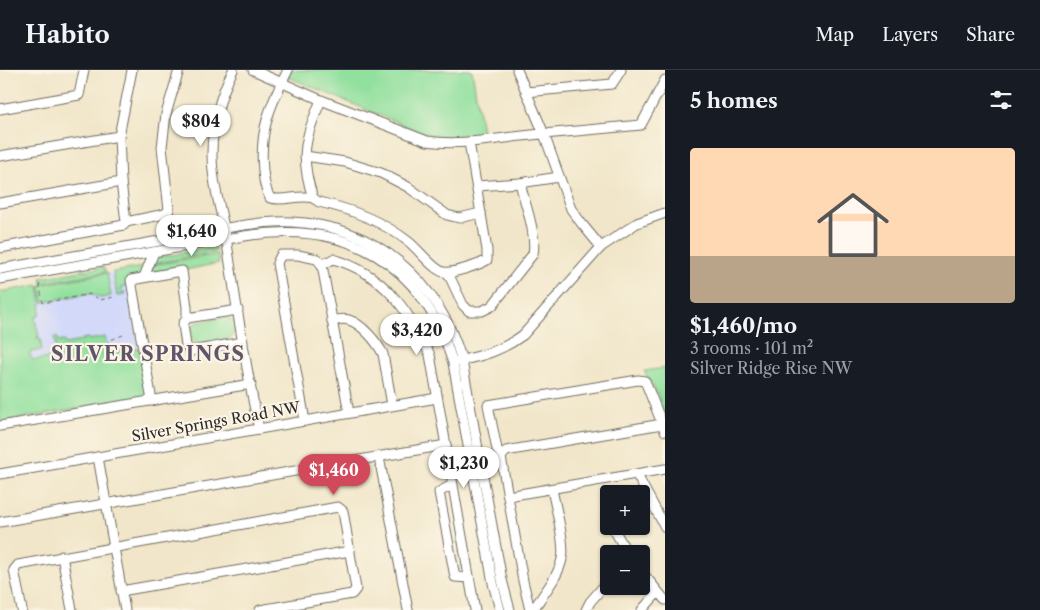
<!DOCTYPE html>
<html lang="en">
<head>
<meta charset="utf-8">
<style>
	body { margin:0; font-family:"Libre Caslon Text",serif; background:#20242c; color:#f1f3f6; height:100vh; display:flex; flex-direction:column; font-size:19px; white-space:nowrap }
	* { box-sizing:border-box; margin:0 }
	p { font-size:16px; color:#9ea1a6 }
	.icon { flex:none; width:28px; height:28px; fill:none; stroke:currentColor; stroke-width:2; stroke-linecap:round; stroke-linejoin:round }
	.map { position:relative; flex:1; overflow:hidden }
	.details { display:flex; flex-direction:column; background:#171b24; width:375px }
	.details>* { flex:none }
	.tools { position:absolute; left:600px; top:415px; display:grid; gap:10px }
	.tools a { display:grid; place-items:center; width:50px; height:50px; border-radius:5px; background:#171b24; box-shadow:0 1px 4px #0004; font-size:25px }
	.price { position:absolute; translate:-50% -42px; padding:0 11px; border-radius:18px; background:#fff; color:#222; font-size:16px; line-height:32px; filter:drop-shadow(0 1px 2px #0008) }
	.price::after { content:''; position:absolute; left:50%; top:30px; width:15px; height:11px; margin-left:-8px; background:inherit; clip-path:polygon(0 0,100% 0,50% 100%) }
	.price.current { background:#d1495b; color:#fff }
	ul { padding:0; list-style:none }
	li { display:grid; align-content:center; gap:10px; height:265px; padding:0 25px }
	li+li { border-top:1px solid #363941 }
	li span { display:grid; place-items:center; height:155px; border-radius:5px; color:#555 }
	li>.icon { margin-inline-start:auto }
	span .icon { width:90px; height:90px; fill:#fffc; stroke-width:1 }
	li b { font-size:21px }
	h2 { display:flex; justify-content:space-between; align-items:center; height:60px; padding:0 25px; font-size:21px }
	header { display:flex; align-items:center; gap:30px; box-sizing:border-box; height:70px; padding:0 25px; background:#171b24; border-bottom:1px solid #363941 }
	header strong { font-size:24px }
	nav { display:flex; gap:28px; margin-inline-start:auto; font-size:18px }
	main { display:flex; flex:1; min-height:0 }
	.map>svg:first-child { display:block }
</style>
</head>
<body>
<header>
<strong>Habito</strong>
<nav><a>Map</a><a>Layers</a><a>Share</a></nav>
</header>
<main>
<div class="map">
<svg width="665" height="540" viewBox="0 0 665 540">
	<rect width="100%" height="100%" fill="#fcf5e5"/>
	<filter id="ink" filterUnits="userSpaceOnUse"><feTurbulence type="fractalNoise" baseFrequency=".02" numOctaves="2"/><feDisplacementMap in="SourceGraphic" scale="10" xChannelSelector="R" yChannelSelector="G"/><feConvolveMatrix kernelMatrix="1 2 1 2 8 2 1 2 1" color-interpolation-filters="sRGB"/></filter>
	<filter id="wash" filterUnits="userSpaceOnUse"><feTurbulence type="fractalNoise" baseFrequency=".0096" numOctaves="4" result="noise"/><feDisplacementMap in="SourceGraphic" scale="20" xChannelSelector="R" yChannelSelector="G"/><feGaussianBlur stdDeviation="1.12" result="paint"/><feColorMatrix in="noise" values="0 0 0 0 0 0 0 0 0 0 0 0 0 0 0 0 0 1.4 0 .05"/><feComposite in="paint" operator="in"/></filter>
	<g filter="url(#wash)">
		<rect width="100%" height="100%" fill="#f1e6c9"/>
		<!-- built -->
		<polygon fill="#d3d9f9" points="126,200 147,327 0,352 0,222"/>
		<!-- green -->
		<g fill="#92e09e" stroke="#5e8664">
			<path d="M291,0h181l10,62c-24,5 -40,7 -64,-1l-130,-54z"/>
			<polygon points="215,177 216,182 152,194 155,188"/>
			<polygon points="218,184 219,193 186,200 186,197 148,203 152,195"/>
			<polygon points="147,196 143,203 121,219 123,223 125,221 123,225 117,226 113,202"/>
			<polygon points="103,197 106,202 42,213 41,208"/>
			<polygon points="107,203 111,226 101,228 90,223 43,232 40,215"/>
			<path d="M39,215c2,13 3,19 0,31l-4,1v2l4,18h-2v2h3l2,11 -12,2v4l3,4 18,-2 -1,-7 6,-1 -2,-13h3l1,5 6,-1 1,3 17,-3v-2l6,-1 1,2 16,-3 2,9 8,5h6l18,-3 8,49 -147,25v-130z"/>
			<path d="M226,247l7,4c7,19 -7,19 -21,22 -5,0 -11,3 -16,0 -6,-3 -6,-9 -5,-14l4,-6z"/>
			<polygon points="665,298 665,350 658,325 644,301"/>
		</g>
	</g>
	<g filter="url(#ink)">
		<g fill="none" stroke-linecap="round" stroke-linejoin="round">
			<defs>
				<g id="minor">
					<path d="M233,0c-13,26 -21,55 -21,84 0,28 9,56 14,83 10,64 19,129 33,192"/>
					<path d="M253,0l68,30 106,41c38,6 78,-5 117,-7l27,75 11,15 19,23"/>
					<path d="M288,0c-18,36 -29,60 -25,101 1,10 2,18 7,27 14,4 29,-4 43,0"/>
					<polyline points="517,0 544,64 641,55 665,10"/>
					<polyline points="526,22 612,14 621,0"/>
					<path d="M321,30c-16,39 -22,55 -8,98l6,4c32,7 63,19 90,40 9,7 24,27 34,30 9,2 36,-7 44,-12v-10l-18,-108"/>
					<polyline points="0,39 79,25 84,0"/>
					<polyline points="0,86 119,66"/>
					<polyline points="305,86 345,92 381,103 408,117 447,145 459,148 481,143"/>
					<polyline points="477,116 520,113 559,107"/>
					<polyline points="0,133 121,112"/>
					<polyline points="126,152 165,144 169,140 162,77 166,44 179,0"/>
					<polyline points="0,178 124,155 126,152 121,112 119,66 132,0"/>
					<path d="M0,199c55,-10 110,-19 165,-29 39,-7 88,-20 127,-18 85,4 147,58 170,139l40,219 8,30"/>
					<path d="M448,203l15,32 6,6h13l10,-5 41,-52c4,-20 -8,-50 -13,-71"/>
					<polyline points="144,207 154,182"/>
					<path d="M0,209l244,-43c103,-16 178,25 209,127l40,220 7,27"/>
					<polyline points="238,240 187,248 183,254 186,276 191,281 243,272"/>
					<path d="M332,251c6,-1 11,-3 17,-1 13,4 28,22 34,34l9,51"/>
					<path d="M458,291c25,-5 45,-11 65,-26l78,-88 36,-24 28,-10"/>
					<polyline points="152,331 131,210 182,201 187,237 187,248"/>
					<path d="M349,343l-27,-148 11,-6c50,14 76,51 97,96l45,255"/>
					<polyline points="305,351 277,193 281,185 298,185 317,189 322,195"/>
					<polyline points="0,356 251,314"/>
					<polyline points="98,387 125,540"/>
					<polyline points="379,387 408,540"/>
					<polyline points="501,387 497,379 488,335 638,310 645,311 665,361"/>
					<polyline points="0,404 437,328"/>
					<polyline points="637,405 665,457"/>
					<polyline points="452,415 439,422 455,507 469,508"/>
					<polyline points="508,426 665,399"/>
					<polyline points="0,452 446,375"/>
					<polyline points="612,456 628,484"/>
					<polyline points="62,486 72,540"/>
					<polyline points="641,501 665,530"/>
					<polyline points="121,521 350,481"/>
					<polyline points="22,540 14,500 18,495 338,437 343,441 356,519 352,524 260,540"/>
					<polyline points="530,540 523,511 501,387 506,381 662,354"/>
					<path d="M533,540c10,-16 25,-32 29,-51 4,-15 -7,-53 -10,-70"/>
					<polyline points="586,540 590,532 609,510"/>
					<polyline points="642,540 658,522"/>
				</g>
			</defs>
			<!-- minor casing -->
			<use href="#minor" stroke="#706c62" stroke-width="11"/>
			<!-- path -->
			<g stroke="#706c62" stroke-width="1" stroke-dasharray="4 4" stroke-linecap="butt">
				<polyline points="39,214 43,233 91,224 100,230 114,227"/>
				<polyline points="123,265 108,271 110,278 119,280 134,278"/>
			</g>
			<!-- minor -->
			<use href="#minor" stroke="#fff" stroke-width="9"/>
		</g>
	</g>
	<g text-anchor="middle" stroke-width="4.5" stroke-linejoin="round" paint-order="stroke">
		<!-- street labels -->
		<g font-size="15" fill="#2b2b2b" stroke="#fcf5e5">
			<text transform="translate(216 352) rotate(-10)" y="5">Silver Springs Road NW</text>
		</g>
		<!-- district labels -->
		<g font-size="20" font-weight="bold" letter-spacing="1" fill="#61556c" stroke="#fcf5e5">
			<text x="148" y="291">SILVER SPRINGS</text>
		</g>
	</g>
</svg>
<div class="tools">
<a>+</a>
<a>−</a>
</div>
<b class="price" style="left:201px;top:77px">$804</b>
<b class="price" style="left:192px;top:187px">$1,640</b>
<b class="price" style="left:417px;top:286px">$3,420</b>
<b class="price" style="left:464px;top:419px">$1,230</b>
<b class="price current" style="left:334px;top:426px">$1,460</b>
</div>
<section class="details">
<h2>5 homes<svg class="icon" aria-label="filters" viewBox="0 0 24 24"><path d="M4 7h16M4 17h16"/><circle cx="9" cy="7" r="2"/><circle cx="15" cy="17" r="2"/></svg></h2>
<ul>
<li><span style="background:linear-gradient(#ffd9b3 70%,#b9a48a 0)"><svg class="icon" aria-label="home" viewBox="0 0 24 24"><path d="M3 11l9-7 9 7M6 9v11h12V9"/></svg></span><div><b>$1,460/mo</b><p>3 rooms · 101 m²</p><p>Silver Ridge Rise NW</p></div></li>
</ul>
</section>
</main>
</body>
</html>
